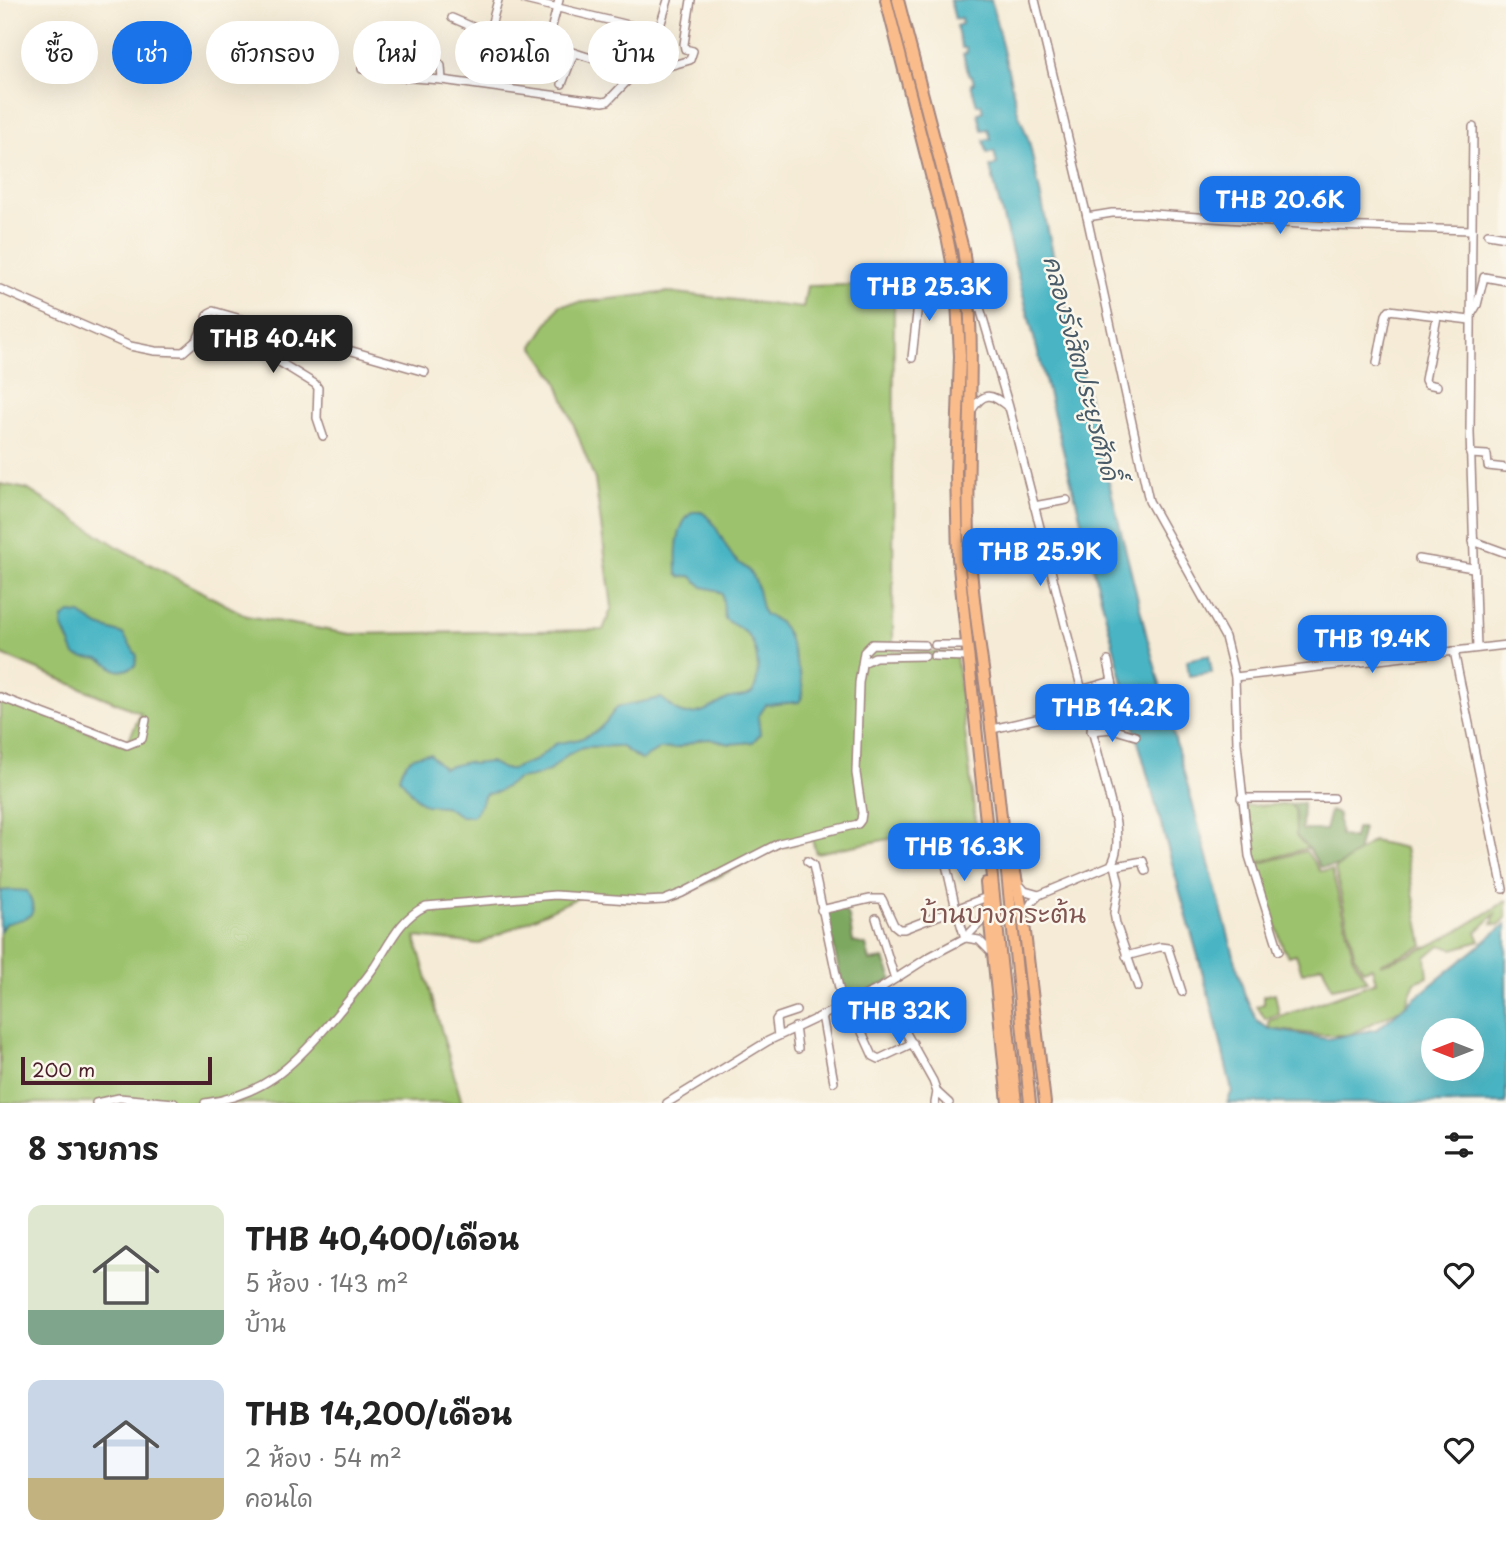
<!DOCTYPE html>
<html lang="th">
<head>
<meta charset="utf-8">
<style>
	body { margin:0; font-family:"Playpen Sans","Playpen Sans Thai",sans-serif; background:#f2f2f2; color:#222; height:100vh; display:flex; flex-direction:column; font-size:26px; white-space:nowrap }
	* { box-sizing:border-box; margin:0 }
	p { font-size:23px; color:#767676 }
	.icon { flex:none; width:38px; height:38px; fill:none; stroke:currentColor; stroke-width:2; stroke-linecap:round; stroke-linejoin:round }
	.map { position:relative; height:1103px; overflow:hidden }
	.sheet { display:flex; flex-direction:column; background:#fff; flex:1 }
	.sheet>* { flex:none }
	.top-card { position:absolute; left:21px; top:21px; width:700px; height:63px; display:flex; gap:14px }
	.needle { width:46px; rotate:270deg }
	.fabs { position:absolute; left:1421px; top:1018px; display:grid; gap:14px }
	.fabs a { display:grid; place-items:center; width:63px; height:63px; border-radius:50%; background:#fff; box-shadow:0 7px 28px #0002; font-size:35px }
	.scale { position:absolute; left:21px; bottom:18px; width:191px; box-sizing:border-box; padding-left:7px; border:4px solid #4a1f2b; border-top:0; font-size:19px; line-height:24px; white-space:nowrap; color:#4a1f2b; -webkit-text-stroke:5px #fbf7ec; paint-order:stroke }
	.price { position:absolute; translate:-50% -60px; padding:0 16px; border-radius:14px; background:#1a73e8; color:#fff; font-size:23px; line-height:46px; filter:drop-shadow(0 2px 4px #0008) }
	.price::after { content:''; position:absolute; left:50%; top:42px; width:21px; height:16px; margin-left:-10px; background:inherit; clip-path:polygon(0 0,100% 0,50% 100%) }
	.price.current { background:#222; color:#fff }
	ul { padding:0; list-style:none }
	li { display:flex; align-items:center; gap:21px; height:175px; padding:0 28px }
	li span { display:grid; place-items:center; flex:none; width:196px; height:140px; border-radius:14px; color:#555 }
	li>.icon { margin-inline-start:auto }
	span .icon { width:84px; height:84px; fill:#fffc; stroke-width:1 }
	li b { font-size:30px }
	h2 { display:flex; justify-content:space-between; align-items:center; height:84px; padding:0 28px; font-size:30px }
	.chip { padding:0 24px; border-radius:32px; background:#fff; box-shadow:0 7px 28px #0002; font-size:24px; line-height:63px }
	.chip.current { background:#1a73e8; color:#fff }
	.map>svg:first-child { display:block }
</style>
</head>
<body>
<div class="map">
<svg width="1506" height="1103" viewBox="0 0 1506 1103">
	<rect width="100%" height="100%" fill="#fbf7ec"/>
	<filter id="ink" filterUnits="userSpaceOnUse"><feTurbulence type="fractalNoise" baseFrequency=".0143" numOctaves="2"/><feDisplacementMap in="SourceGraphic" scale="14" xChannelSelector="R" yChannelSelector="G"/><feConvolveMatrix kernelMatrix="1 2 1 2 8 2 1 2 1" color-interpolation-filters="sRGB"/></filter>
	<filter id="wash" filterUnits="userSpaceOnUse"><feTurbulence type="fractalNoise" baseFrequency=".00686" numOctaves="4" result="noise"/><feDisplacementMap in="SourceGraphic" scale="28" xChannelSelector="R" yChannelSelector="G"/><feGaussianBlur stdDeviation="1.57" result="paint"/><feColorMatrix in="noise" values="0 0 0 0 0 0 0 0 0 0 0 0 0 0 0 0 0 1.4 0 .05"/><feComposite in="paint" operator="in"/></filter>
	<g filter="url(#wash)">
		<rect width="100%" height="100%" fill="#f5ebd6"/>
		<!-- green -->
		<g fill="#9cc26d" stroke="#73704c" stroke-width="2">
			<polygon points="894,284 893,650 956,653 976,827 894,838 816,853 812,839 767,851 677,899 623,900 581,896 479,944 415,937 462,1103 0,1103 0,698 126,746 141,713 0,654 0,484 27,489 123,550 247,616 350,634 603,630 612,607 595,480 556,379 533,346 560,305 668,292 803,308 807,286"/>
			<polygon points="1296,804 1297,838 1307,842 1307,848 1256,863 1253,855 1245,806"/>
			<path d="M1373,841l32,7 18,98 -43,18c47,-12 85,-37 126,-63v17l-7,7 -7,-1 3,-10 -19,18 4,9 -27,8 -13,-4 -14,12 2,20 -13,5 -10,25 -56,28h-28l-51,-6 -1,-8 107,-39 -4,-15 -9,3 -8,-13 -20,-88z"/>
			<polygon points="1306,851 1320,871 1332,870 1354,960 1367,981 1332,988 1322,965 1302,973 1296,954 1288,956 1283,948 1257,864"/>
			<polygon points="1275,993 1279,1014 1265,1019 1257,1006 1264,1004 1264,996"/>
		</g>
		<!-- forest -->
		<g fill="#7da860" stroke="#646446" stroke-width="2">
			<polygon points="1303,803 1302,830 1325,830 1330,811 1338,814 1340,835 1354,839 1356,828 1363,828 1357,853 1339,866 1320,867 1309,849 1296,836 1295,810 1290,804"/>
			<polygon points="841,907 849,917 853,942 866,945 870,961 884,959 892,979 849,1002 843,989 826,912"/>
		</g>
		<!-- water -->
		<g fill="#48b5c4" stroke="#496a78" stroke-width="2" fill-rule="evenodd">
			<path d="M950,0h41l27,112 11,29 24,113 94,383 98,359 13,26 12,7 57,10 50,-10 129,-105v179h-279l5,-12 -18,-77 -76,-273 -148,-574 7,-3 -3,-13 -7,2 -3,-13 7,-1 -3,-10 -6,1 -4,-17 5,-1 -2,-8 -4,1 -6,-21 3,-1 -2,-7h-3l-6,-22 4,-1 -1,-5h-4l-6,-22 6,-2 -1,-6 -6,1zM1433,1031h39v38h-39z"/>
			<path d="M692,512h9c14,7 22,32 32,45 6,8 15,10 20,19 7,13 6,26 11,38 8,3 14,6 19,13 6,8 20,54 20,65 0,5 -1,5 -4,10l-33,3 -8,12 2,17 -7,8 -23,2 -20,-5 -11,1 -22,8 -17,1 -19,11 -21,-14 -37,1 -16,8 -18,16 -17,6 -14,2 -21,13 -11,2c-6,6 -5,16 -14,22h-11l-17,-10 -18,-1 -8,-5 -18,-22c3,-17 13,-24 30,-24l13,14 24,-6 6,2 17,-2 13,7h9l24,-9 19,-16 25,-5 17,-8 9,-9 11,-15 44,-9c7,4 12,11 18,14 15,7 34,-5 46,-12 9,-5 18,-1 27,-7 9,-14 7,-45 -4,-58 -6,-7 -16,-10 -23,-16l-3,-25 -6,-4 -13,-3 -12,-11 -11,1 -3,-3c-1,-20 -2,-48 15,-62z"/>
			<path d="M70,613l10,1 19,12 24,8 14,22 -2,10c-24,12 -20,-3 -37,-7 -9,-2 -15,1 -23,-4l-13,-30 1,-7z"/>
			<polygon points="1209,655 1212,673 1189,676 1187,660"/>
			<path d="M13,890l14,1c14,28 1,26 -22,33l-5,7v-40z"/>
		</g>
	</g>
	<g filter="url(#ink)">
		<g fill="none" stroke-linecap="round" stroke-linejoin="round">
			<defs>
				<g id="street">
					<polyline points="525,0 658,32"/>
					<polyline points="1035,0 1087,217 1149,501 1225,637 1235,677 1237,743 1249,856 1279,951"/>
					<polyline points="452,18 475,28"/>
					<polyline points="491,26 498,0"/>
					<polyline points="372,45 439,63 441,66 442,80"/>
					<polyline points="547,45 559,0"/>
					<polyline points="466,50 475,28 491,26 619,67 639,68 649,62 668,0"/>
					<polyline points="362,69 397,77 442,80 603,102 608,101 631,77 690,60 693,51 685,49 684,44 691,0"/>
					<polyline points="562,84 574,53"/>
					<polyline points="1473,127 1470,433 1477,648"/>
					<polyline points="1087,217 1112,213 1138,213 1330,226 1472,230"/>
					<polyline points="1488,234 1506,237"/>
					<path d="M971,277l38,130 107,416c1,16 3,28 -5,42l-72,30 -7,7 -8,13"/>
					<polyline points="0,289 130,346 155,351 183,352 197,340 209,313 213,311 425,372"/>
					<polyline points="1471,315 1477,305 1484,277 1506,281"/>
					<polyline points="205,323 281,363 315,384 318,388 317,418 323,436"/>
					<polyline points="912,358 918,304 958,304"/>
					<polyline points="1377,363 1386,315 1389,310 1470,320"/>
					<polyline points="1437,386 1427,384 1425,380 1437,317"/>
					<path d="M971,411c13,-20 20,-18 37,-4"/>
					<polyline points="1470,454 1487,455 1488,466 1506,468"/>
					<polyline points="1034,506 1067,500"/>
					<polyline points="1473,541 1506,553"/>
					<polyline points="1419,559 1473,568"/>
					<polyline points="935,645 966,645"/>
					<polyline points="1454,651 1503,889"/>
					<polyline points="934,656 968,657"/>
					<polyline points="1108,661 1115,696"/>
					<polyline points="863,663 875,657 925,656"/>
					<polyline points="1235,677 1506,645"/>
					<polyline points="1081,690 1112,681"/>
					<polyline points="0,697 127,745 142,739 146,720"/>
					<polyline points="992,729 1067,712 1085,705"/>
					<polyline points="1091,731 1112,729 1136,736"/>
					<polyline points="1241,798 1333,798"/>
					<polyline points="939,834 956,909 965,938"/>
					<polyline points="944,856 984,850"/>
					<polyline points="807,861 813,865 843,1007"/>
					<polyline points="1114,861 1119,883 1114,913 1116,924 1138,987"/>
					<polyline points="1116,866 1143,861 1146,871"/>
					<polyline points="1019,884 1025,891 1039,895"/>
					<polyline points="821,910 870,899 882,899 894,925 899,929 904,929 987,897"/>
					<polyline points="876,918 895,979"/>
					<polyline points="966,938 979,940 993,954"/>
					<polyline points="1126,956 1160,947 1168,948 1182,992"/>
					<polyline points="881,988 933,1081 937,1092 935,1103"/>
					<polyline points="822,1015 834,1082"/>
					<polyline points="795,1027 798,1049"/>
					<polyline points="862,1032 873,1056 879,1059 913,1043"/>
					<polyline points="778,1036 776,1020 778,1017 796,1011"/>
					<polyline points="937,1092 949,1103"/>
					<polyline points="96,1103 119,1098 174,1103"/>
					<path d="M205,1103c58,-8 86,-35 123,-78 16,-19 32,-38 47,-59 15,-23 25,-48 51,-60l129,-11 90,6 19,-1 18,-7 97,-50 79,-19 3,-4 1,-7 -6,-40 3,-90 5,-31 8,-8 53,1"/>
					<polyline points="667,1103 768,1041 881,988 929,957 965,938 980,923 988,909"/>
				</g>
				<g id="primary">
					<polyline points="886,0 948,241 956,283 960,356 956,472 958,558 1016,1103"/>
					<path d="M898,0l65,249c17,102 0,204 7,307 4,63 16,125 23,189 14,119 25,239 37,358"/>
					<polyline points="1011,851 1023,915 1045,1103"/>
					<polyline points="986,883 1008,1103"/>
				</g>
			</defs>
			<!-- street casing -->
			<use href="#street" stroke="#a08580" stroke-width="10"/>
			<!-- primary casing -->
			<use href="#primary" stroke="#a08580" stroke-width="14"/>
			<!-- street -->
			<use href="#street" stroke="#fff" stroke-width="7"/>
			<!-- primary -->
			<use href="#primary" stroke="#fabc8b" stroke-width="10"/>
		</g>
	</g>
	<g text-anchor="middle" stroke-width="5" stroke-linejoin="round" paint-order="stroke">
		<!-- water labels -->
		<g font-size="24" font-style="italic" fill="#495b68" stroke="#fbf7ec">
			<text transform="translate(1081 368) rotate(75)" y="8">คลองรังสิตประยูรศักดิ์</text>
		</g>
		<!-- quarter labels -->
		<g font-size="26" fill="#805551" stroke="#fbf7ec">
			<text x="1003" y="923">บ้านบางกระต้น</text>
		</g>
	</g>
</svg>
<div class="fabs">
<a><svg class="needle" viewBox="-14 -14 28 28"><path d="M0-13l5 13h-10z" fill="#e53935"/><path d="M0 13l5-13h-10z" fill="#767676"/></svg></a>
</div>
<div class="scale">200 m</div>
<b class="price" style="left:1280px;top:236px">THB 20.6K</b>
<b class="price" style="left:929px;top:323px">THB 25.3K</b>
<b class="price current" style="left:273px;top:375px">THB 40.4K</b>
<b class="price" style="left:1040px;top:588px">THB 25.9K</b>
<b class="price" style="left:1372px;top:675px">THB 19.4K</b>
<b class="price" style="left:1112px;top:744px">THB 14.2K</b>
<b class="price" style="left:964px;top:883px">THB 16.3K</b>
<b class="price" style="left:899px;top:1047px">THB 32K</b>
<div class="top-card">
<a class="chip">ซื้อ</a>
<a class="chip current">เช่า</a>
<a class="chip">ตัวกรอง</a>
<a class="chip">ใหม่</a>
<a class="chip">คอนโด</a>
<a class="chip">บ้าน</a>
</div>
</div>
<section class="sheet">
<h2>8 รายการ<svg class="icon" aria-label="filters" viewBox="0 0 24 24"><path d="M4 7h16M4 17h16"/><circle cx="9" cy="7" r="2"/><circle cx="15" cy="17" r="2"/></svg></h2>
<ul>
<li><span style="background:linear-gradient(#dfe7d0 75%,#7fa58c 0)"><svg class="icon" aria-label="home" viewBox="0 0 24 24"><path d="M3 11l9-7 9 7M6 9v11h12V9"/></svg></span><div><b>THB 40,400/เดือน</b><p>5 ห้อง · 143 m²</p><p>บ้าน</p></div><svg class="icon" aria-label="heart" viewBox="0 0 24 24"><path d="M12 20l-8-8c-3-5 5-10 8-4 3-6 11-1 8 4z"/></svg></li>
<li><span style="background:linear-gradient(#c9d6e8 70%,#c2b280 0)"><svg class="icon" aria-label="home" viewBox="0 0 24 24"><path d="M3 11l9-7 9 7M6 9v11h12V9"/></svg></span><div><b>THB 14,200/เดือน</b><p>2 ห้อง · 54 m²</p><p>คอนโด</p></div><svg class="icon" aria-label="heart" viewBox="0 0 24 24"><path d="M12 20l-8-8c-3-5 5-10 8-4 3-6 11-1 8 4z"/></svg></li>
</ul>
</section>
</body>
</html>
